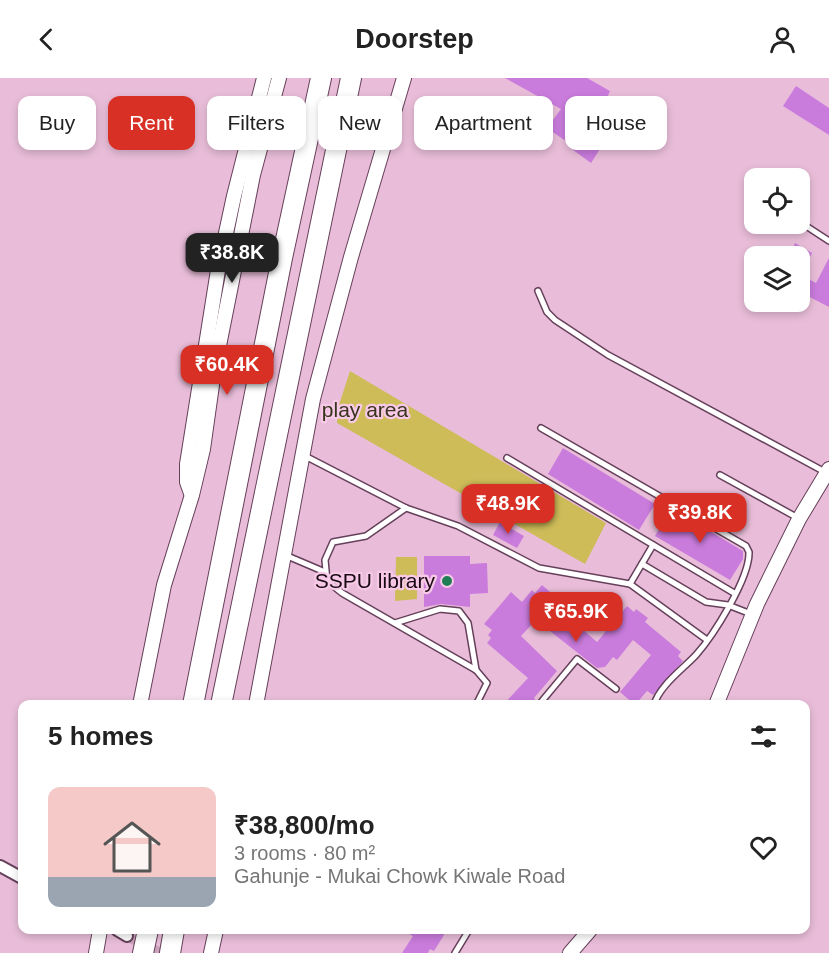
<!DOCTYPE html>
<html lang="en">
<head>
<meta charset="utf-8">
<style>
	body { margin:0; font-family:Arial,sans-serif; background:#f6f6f6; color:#222; height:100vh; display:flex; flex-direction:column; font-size:22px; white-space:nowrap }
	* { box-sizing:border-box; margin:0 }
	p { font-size:20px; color:#767676 }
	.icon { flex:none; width:33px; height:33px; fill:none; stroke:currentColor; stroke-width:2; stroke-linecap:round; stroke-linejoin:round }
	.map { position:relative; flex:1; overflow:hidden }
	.drawer { position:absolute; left:18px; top:622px; width:792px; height:234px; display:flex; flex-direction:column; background:#fff; border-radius:12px; box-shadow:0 3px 9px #0003 }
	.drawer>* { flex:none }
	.guide { position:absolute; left:18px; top:18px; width:794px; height:54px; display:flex; gap:12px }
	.buttons { position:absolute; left:744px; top:90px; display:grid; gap:12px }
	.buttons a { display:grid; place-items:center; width:66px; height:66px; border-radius:12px; background:#fff; box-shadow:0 3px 9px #0003; font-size:30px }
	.price { position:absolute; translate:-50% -51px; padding:0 14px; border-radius:12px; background:#d93025; color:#fff; font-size:20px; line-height:39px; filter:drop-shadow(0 2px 3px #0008) }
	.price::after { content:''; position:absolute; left:50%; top:36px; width:18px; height:14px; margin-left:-9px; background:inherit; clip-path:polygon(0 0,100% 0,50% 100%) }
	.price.active { background:#222; color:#fff }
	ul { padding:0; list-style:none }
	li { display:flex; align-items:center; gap:18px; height:150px; padding:0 30px }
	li+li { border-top:2px solid #e0e0e0 }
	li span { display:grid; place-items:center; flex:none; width:168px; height:120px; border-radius:12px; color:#555 }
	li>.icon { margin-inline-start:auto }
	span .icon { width:72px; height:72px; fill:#fffc; stroke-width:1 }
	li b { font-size:26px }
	h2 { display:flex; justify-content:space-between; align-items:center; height:72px; padding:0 30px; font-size:26px }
	.chip { padding:0 21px; border-radius:12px; background:#fff; box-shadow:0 3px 9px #0003; font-size:21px; line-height:54px }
	.chip.active { background:#d93025; color:#fff }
	header { display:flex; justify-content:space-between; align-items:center; height:78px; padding:0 30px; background:#fff; font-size:27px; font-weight:800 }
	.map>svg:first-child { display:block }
</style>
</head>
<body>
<header><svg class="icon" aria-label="back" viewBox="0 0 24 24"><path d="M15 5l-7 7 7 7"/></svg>Doorstep<svg class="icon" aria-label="person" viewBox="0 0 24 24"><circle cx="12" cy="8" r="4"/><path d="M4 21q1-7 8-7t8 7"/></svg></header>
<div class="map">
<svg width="829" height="875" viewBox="0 0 829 875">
	<rect width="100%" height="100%" fill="#e9bdd9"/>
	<!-- green -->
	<g fill="#cdbc58">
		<polygon points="350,293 606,445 585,486 337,345 338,330"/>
		<polygon points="396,479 417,479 417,521 395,523"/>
	</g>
	<!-- building -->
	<g fill="#ca7cdd">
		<polygon points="505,0 587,0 610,13 606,22 598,18 590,31 599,38 584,61 600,71 591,85 569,69 570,66 547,50 561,31"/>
		<polygon points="796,8 829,30 829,57 783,28"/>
		<polygon points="795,165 812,175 801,197 816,205 829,180 829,229 800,214 800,178 792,178 794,175 791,174"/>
		<polygon points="563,370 655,426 639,452 548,396"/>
		<polygon points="671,430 743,473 743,481 730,502 655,458"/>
		<polygon points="500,444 524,458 517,470 493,457"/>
		<polygon points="424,478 470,478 470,486 487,485 488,515 470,516 470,529 441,526 424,529"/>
		<polygon points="542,507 557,520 561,515 591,541 582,551 597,564 627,528 634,534 636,531 648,540 645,544 681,574 678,578 683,583 653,617 647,613 635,627 620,614 651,577 633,562 617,582 613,579 605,589 597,590 536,542 521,558 557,593 534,620 539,627 503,627 528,600 487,565 491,560 488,557 492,552 484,546 511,514 522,524 532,512 535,515"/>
		<polygon points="402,852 443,852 444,857 434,873 430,871 428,875 402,875 413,858"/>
	</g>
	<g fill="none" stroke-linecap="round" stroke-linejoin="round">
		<!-- minor-tunnel -->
		<polyline stroke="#caa2bb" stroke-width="10" stroke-dasharray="10 5" stroke-linecap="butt" points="127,858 161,875"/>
		<defs>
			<g id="service">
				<polyline points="803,146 829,163"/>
				<polyline points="538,213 547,234 555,242 608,277 825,394"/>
				<path d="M541,350l205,118 3,6c1,26 -36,84 -53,103 -13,14 -37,31 -42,50"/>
				<polyline points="305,378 406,430 458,448 539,490 630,506 707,562"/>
				<polyline points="507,380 734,515"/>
				<polyline points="720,397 798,440"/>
				<polyline points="406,430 366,458 333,464 325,482 327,503 342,515 476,592 487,605 476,627"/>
				<polyline points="285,477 325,494"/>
				<polyline points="642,486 706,524 728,527 751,536"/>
				<polyline points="630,506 653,467"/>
				<polyline points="395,545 440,531 459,533 468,545 476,592"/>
				<polyline points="547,627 542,623 577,581 616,611"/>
				<polyline points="455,875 469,852"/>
			</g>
			<g id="minor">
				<polyline points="0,788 22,800"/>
				<polyline points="117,852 127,858"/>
			</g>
			<g id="tertiary">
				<polyline points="191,415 187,404 187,386 218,192 234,118 264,0"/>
				<polyline points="140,627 164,507 192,417 203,371 214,293 253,97 279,0"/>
				<polyline points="256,627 313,321 351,179 404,0"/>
				<polyline points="716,627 757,526 799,441 829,391"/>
				<polyline points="96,875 100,852"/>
				<polyline points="211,875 216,852"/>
				<polyline points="570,875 590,852"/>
			</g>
			<g id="motorway">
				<polyline points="193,627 282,180 321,0"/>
				<polyline points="221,627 351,0"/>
				<polyline points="143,875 148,852"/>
				<polyline points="170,875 174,852"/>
			</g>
		</defs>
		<!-- service casing -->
		<use href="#service" stroke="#66405a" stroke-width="8"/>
		<!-- minor casing -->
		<use href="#minor" stroke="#66405a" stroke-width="14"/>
		<!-- tertiary casing -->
		<use href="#tertiary" stroke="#66405a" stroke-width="16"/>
		<!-- motorway casing -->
		<use href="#motorway" stroke="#66405a" stroke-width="22"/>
		<!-- service -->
		<use href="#service" stroke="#fff" stroke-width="5"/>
		<!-- minor -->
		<use href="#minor" stroke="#fff" stroke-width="10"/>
		<!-- tertiary -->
		<use href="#tertiary" stroke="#fff" stroke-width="14"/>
		<!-- motorway -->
		<use href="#motorway" stroke="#fff" stroke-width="20"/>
	</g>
	<!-- markers -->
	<circle fill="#207e55" stroke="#f7c9e7" stroke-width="2" cx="447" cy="503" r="6"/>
	<g text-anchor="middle" stroke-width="4.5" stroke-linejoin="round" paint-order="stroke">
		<!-- park labels -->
		<g font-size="21" fill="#37331c" stroke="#f7c9e7">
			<text x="365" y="339">play area</text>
		</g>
		<!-- poi labels -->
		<g font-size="21" fill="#180913" stroke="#f7c9e7" text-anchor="end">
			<text x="435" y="510">SSPU library</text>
		</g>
	</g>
</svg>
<div class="buttons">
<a><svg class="icon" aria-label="locate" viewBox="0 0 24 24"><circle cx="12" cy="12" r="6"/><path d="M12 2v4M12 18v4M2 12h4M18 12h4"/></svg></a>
<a><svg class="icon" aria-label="layers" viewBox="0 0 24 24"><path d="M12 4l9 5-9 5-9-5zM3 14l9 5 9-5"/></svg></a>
</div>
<b class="price active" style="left:232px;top:206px">₹38.8K</b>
<b class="price" style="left:227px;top:318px">₹60.4K</b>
<b class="price" style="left:508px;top:457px">₹48.9K</b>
<b class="price" style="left:700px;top:466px">₹39.8K</b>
<b class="price" style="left:576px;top:565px">₹65.9K</b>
<div class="guide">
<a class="chip">Buy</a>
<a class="chip active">Rent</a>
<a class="chip">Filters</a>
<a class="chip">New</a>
<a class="chip">Apartment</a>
<a class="chip">House</a>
</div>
<section class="drawer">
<h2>5 homes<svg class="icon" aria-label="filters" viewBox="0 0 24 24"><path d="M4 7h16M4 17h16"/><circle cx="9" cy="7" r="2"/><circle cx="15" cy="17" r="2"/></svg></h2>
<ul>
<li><span style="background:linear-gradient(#f6c9c9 75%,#9aa5b1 0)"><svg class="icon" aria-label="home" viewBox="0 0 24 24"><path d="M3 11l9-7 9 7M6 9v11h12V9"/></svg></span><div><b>₹38,800/mo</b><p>3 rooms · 80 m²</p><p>Gahunje - Mukai Chowk Kiwale Road</p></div><svg class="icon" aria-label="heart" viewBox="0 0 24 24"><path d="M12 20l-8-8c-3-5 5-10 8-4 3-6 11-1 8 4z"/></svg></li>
</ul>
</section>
</div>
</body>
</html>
